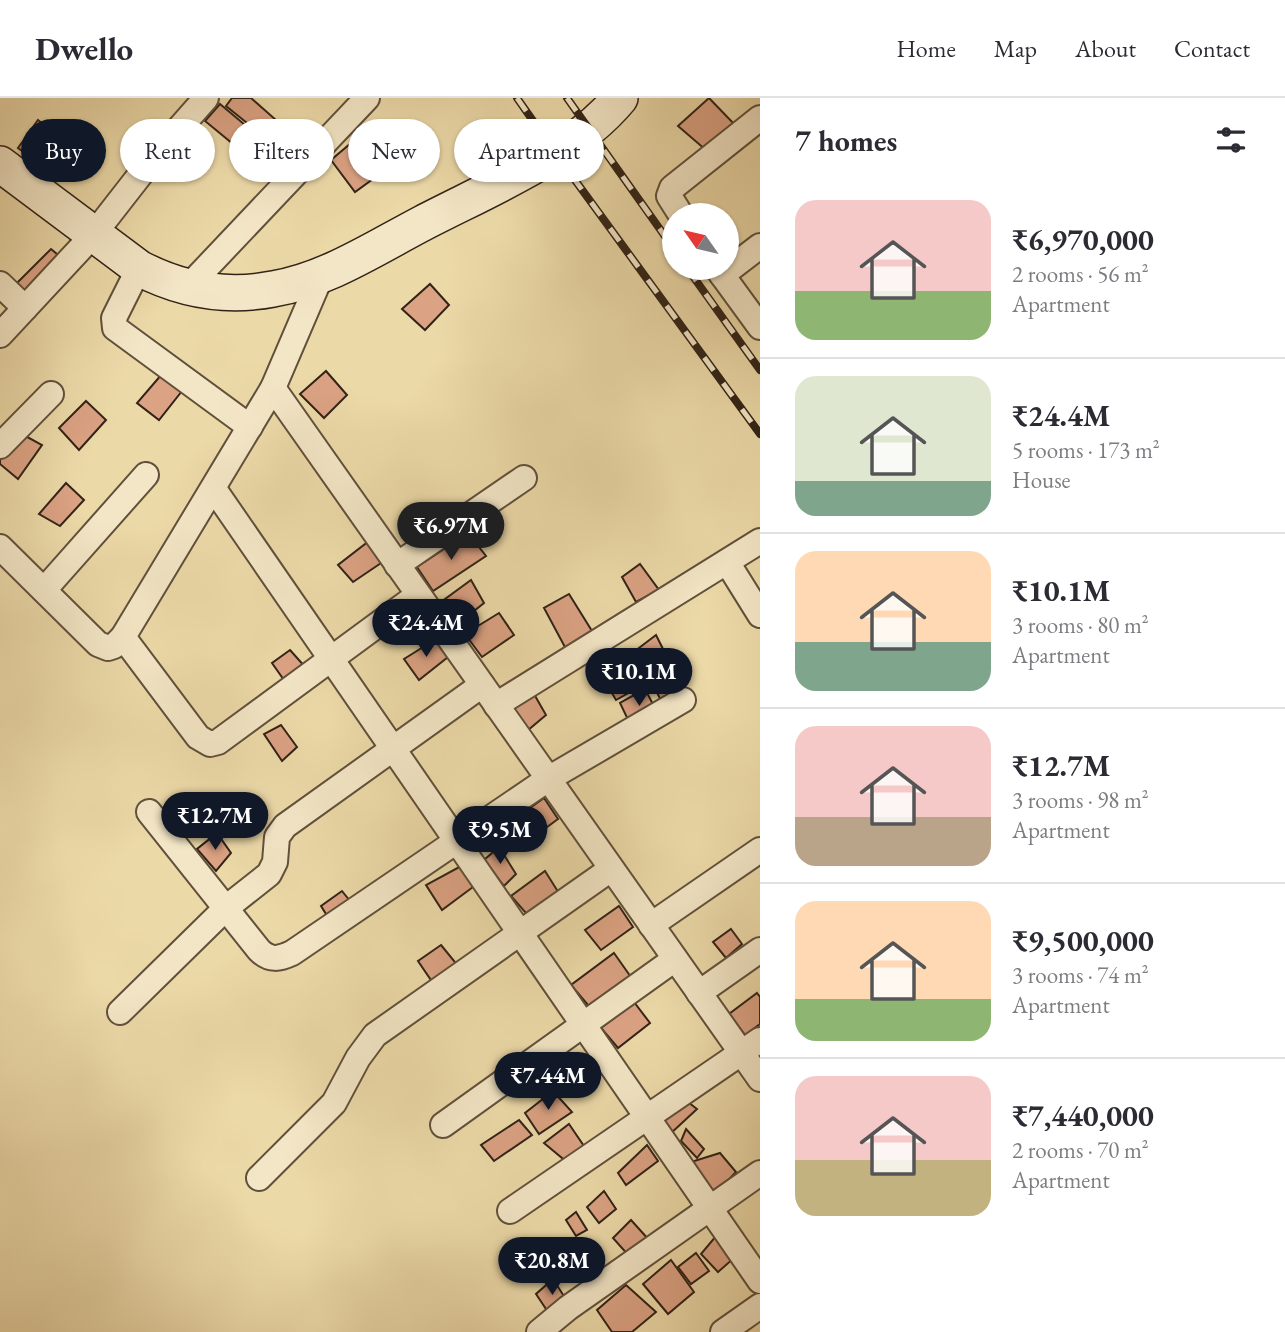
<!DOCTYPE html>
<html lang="en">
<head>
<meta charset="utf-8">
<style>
	body { margin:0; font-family:"EB Garamond",serif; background:#f2f2f3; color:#2b2b33; height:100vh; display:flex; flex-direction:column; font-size:26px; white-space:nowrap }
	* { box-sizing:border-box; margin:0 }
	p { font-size:23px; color:#7c7c81 }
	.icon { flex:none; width:38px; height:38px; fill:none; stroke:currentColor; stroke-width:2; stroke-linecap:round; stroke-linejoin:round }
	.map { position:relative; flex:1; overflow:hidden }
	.side { display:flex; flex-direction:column; background:#fff; width:525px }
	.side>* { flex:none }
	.banner { position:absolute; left:21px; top:21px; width:634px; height:63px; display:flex; gap:14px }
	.needle { width:46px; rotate:304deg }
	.buttons { position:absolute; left:662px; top:105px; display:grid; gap:14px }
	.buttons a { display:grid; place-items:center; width:77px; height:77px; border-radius:50%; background:#fff; box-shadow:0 2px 5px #0004; font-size:35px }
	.price { position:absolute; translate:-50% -60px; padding:0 16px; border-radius:24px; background:#111827; color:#fff; font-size:23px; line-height:46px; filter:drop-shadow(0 2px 4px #0008) }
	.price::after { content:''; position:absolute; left:50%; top:42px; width:21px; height:16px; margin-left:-10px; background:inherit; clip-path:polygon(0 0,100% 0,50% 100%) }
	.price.selected { background:#222; color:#fff }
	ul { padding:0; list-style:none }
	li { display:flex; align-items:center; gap:21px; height:175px; padding:0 35px }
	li+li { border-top:2px solid #e1e1e2 }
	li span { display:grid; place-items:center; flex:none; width:196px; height:140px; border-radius:21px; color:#555 }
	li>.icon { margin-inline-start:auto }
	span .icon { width:84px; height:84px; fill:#fffc; stroke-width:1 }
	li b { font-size:30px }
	h2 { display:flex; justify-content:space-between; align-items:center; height:84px; padding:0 35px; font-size:30px }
	.pill { padding:0 24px; border-radius:32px; background:#fff; box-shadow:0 2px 5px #0004; font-size:24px; line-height:63px }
	.pill.selected { background:#111827; color:#fff }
	header { display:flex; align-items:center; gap:42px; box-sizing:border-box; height:98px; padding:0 35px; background:#fff; border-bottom:2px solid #e1e1e2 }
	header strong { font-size:33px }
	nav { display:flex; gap:38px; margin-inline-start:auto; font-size:24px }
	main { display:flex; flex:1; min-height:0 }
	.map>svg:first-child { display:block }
</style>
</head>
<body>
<header>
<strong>Dwello</strong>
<nav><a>Home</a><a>Map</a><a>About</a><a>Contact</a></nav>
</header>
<main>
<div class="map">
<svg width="760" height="1234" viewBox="0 0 760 1234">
	<rect width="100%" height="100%" fill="#ecd9a8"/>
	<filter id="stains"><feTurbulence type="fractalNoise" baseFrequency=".00286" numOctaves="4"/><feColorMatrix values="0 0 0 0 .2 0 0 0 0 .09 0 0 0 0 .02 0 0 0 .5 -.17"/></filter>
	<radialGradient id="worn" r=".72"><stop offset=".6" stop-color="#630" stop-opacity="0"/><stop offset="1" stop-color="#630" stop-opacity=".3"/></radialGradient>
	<!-- building -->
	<g fill="#dba283" stroke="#312317" stroke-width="2">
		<polygon points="232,0 251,0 276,22 263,38 226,8"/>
		<polygon points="709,0 736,28 707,53 678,28"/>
		<polygon points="220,6 258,38 244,55 205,23"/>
		<polygon points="38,22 63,41 43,68 18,50"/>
		<polygon points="364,34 395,65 355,94 331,62"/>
		<polygon points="51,151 64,162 30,198 16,186"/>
		<polygon points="430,186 449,207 425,232 402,211"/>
		<polygon points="326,273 347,297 324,320 300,296"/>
		<polygon points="162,276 182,293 159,322 137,305"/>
		<polygon points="86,303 106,322 79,352 59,330"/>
		<polygon points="20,335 42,347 18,381 0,366 0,358"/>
		<polygon points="66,385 84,402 60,428 39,416"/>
		<polygon points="468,435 486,458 433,493 417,469"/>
		<polygon points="369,443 384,463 353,484 338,467"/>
		<polygon points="640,466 659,492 636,504 622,479"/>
		<polygon points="471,482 484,505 459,525 441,504"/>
		<polygon points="569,496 592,533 566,551 544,510"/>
		<polygon points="499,515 514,537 482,559 465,536"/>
		<polygon points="656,537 684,593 664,608 635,553"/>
		<polygon points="436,541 448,559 419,582 404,561"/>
		<polygon points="290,552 307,571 286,585 272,565"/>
		<polygon points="620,552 639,589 616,602 596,568"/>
		<polygon points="645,591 658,616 631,628 620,605"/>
		<polygon points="534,596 546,617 527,633 512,611"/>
		<polygon points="281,627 297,649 282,663 264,636"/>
		<polygon points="544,700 558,721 528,743 512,723"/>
		<polygon points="217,735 231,755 216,773 197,751"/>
		<polygon points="499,749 516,776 504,788 484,762"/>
		<polygon points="463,767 473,789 442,812 426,787"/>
		<polygon points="545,773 562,800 532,822 511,798"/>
		<polygon points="342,793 354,808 331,824 321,808"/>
		<polygon points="619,808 633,829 601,852 585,832"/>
		<polygon points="731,831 742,846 726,860 713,844"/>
		<polygon points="441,847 459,869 435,888 418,863"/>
		<polygon points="614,855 633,882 593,913 571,887"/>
		<polygon points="757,895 760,899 760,926 745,937 729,916"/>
		<polygon points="634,904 650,925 618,950 601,930"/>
		<polygon points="553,993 572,1014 539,1036 525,1015"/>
		<polygon points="684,1001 697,1011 669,1037 659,1022"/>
		<polygon points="519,1022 532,1037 494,1063 481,1047"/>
		<polygon points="569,1026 588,1054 568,1065 544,1045"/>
		<polygon points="686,1031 704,1051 697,1060 681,1043"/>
		<polygon points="647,1047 658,1063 626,1087 618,1075"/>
		<polygon points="720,1055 736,1074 715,1096 691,1064"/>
		<polygon points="604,1093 616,1111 599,1125 587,1109"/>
		<polygon points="576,1114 587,1132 576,1138 566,1122"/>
		<polygon points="631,1122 649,1142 629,1158 613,1140"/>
		<polygon points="716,1138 734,1160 718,1174 701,1156"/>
		<polygon points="591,1151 606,1172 584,1188 569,1173"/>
		<polygon points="696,1155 709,1173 691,1186 678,1169"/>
		<polygon points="671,1162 694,1194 668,1216 643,1186"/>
		<polygon points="553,1181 567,1203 550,1217 536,1196"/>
		<polygon points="626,1187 656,1214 632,1234 612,1234 597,1212"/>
	</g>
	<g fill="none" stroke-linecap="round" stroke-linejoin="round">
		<defs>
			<g id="street">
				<polyline points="681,117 669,98 672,90 760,20"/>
				<polyline points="139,170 114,220 115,230 250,329"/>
				<polyline points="717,170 760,229"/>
				<polyline points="722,177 760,148"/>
				<polyline points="0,186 25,210"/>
				<polyline points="188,189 367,0"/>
				<polyline points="0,237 94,136 154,59 206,0"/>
				<polyline points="273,290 760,981"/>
				<polyline points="0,348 51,296"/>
				<polyline points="214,391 760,1183"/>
				<polyline points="0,449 98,546 108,550 114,548 123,539 273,290 321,178"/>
				<polyline points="727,464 760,517"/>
				<polyline points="397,467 524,380"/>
				<polyline points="44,492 146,377"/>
				<polyline points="123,539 198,639 210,646 218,644 418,497"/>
				<polyline points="496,607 760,443"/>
				<path d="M149,714l110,138c11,11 20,9 33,3l256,-174 135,-79"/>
				<polyline points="651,827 760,752"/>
				<polyline points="699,895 760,852"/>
				<polyline points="120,914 226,810 269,776 275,764 277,739 285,728 482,587"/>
				<polyline points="443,1027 675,861"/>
				<polyline points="259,1080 334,1005 358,960 375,937 611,771"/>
				<polyline points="510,1113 760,942"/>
				<polyline points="539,1234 568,1210 760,1075"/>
				<polyline points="723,1234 760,1208"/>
			</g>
			<path id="secondary" d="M0,66l139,104c42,22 87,30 134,21 54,-9 102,-41 150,-66 65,-34 150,-68 197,-125"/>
		</defs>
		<!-- street casing -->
		<use href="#street" stroke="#60503b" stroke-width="28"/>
		<!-- secondary casing -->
		<use href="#secondary" stroke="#312317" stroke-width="38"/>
		<!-- street -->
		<use href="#street" stroke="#f3e6c6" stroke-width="24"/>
		<!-- secondary -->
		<use href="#secondary" stroke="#f3e6c6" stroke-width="35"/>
		<defs>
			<g id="rail">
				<polyline points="517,0 564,67 760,336"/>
				<polyline points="567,0 674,151"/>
				<polyline points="687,170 760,272"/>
			</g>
		</defs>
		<!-- rail casing -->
		<use href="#rail" stroke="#312317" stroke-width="8"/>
		<!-- rail -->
		<use href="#rail" stroke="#f3e6c6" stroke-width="5" stroke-dasharray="16" stroke-linecap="butt"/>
	</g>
	<rect width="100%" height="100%" filter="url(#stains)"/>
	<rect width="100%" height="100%" fill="url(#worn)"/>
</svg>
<div class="buttons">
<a><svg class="needle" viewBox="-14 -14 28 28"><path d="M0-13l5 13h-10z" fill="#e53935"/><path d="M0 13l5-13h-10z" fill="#7c7c81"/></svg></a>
</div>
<b class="price selected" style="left:451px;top:464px">₹6.97M</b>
<b class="price" style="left:426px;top:561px">₹24.4M</b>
<b class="price" style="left:639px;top:610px">₹10.1M</b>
<b class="price" style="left:215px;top:754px">₹12.7M</b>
<b class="price" style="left:500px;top:768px">₹9.5M</b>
<b class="price" style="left:548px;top:1014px">₹7.44M</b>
<b class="price" style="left:552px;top:1199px">₹20.8M</b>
<div class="banner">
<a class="pill selected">Buy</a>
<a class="pill">Rent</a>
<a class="pill">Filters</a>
<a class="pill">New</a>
<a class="pill">Apartment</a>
</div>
</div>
<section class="side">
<h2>7 homes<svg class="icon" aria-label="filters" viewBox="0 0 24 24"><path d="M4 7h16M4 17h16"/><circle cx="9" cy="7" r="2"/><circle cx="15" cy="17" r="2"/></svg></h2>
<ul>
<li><span style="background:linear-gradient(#f6c9c9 65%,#8fb573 0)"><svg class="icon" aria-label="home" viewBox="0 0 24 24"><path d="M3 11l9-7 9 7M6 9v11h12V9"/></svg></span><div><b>₹6,970,000</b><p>2 rooms · 56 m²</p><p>Apartment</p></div></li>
<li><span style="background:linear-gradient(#dfe7d0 75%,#7fa58c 0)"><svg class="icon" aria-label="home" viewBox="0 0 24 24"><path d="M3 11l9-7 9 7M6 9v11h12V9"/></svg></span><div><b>₹24.4M</b><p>5 rooms · 173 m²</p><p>House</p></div></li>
<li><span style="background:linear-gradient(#ffd9b3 65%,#7fa58c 0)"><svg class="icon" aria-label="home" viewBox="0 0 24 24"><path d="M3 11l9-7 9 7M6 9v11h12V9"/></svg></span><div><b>₹10.1M</b><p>3 rooms · 80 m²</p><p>Apartment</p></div></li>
<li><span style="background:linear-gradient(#f6c9c9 65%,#b9a48a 0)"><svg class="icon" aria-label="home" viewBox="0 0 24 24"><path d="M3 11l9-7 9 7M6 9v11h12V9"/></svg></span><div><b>₹12.7M</b><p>3 rooms · 98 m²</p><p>Apartment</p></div></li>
<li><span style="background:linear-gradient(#ffd9b3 70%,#8fb573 0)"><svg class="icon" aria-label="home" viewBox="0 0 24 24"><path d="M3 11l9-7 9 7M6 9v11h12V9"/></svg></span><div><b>₹9,500,000</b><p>3 rooms · 74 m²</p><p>Apartment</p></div></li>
<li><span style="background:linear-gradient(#f6c9c9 60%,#c2b280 0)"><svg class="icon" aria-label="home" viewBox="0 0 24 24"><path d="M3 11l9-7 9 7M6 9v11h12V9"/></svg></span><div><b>₹7,440,000</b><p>2 rooms · 70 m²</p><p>Apartment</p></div></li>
</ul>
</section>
</main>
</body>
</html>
